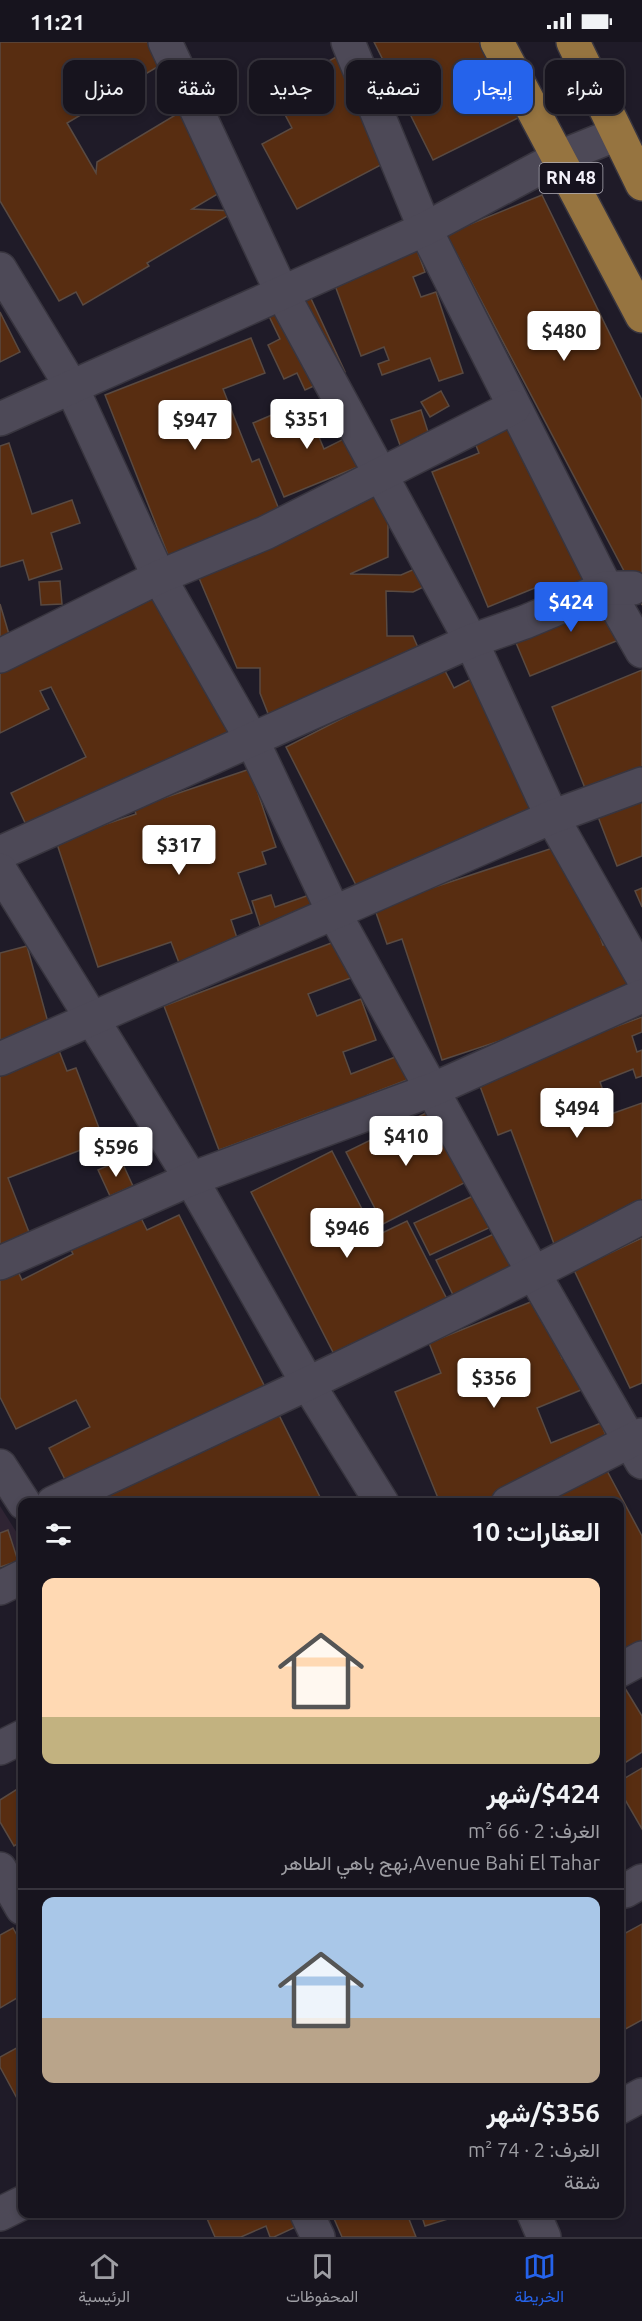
<!DOCTYPE html>
<html lang="ar">
<head>
<meta charset="utf-8">
<style>
	body { margin:0; font-family:Ubuntu,Vazirmatn,sans-serif; background:#201d27; color:#f1f3f6; direction:rtl; height:100vh; display:flex; flex-direction:column; font-size:22px; white-space:nowrap }
	* { box-sizing:border-box; margin:0 }
	p { font-size:20px; color:#9e9ea4 }
	.icon { flex:none; width:33px; height:33px; fill:none; stroke:currentColor; stroke-width:2; stroke-linecap:round; stroke-linejoin:round }
	.map { position:relative; flex:1; overflow:hidden; direction:ltr }
	.drawer { position:absolute; left:18px; top:1456px; width:606px; height:720px; display:flex; flex-direction:column; background:#17141e; border-radius:12px; box-shadow:0 3px 9px #0003,0 0 0 2px #36333c; direction:rtl }
	.drawer>* { flex:none }
	.hud { position:absolute; left:18px; top:18px; width:606px; height:54px; direction:rtl; display:flex; gap:12px }
	.price { position:absolute; translate:-50% -51px; padding:0 14px; border-radius:6px; background:#fff; color:#222; font-size:20px; line-height:39px; filter:drop-shadow(0 2px 3px #0008) }
	.price::after { content:''; position:absolute; left:50%; top:36px; width:18px; height:14px; margin-left:-9px; background:inherit; clip-path:polygon(0 0,100% 0,50% 100%) }
	.price.on { background:#2563eb; color:#fff }
	ul { padding:0; list-style:none }
	li { display:grid; align-content:center; gap:12px; height:318px; padding:0 24px }
	li+li { border-top:2px solid #36333c }
	li span { display:grid; place-items:center; height:186px; border-radius:12px; color:#555 }
	li>.icon { margin-inline-start:auto }
	span .icon { width:108px; height:108px; fill:#fffc; stroke-width:1 }
	li b { font-size:26px }
	h2 { display:flex; justify-content:space-between; align-items:center; height:72px; padding:0 24px; font-size:26px }
	.pill { padding:0 21px; border-radius:12px; background:#17141e; box-shadow:0 3px 9px #0003,0 0 0 2px #36333c; font-size:21px; line-height:54px }
	.pill.on { background:#2563eb; color:#fff }
	.status { display:flex; justify-content:space-between; align-items:center; height:42px; padding:0 30px; background:#17141e; direction:ltr }
	.status svg { height:16px; fill:currentColor }
	.dock { display:flex; justify-content:space-around; align-items:center; height:84px; border-top:2px solid #36333c; background:#17141e; font-size:16px; color:#9e9ea4 }
	.dock a { display:grid; justify-items:center; gap:3px }
	.dock .on { color:#2563eb }
	.map>svg:first-child { display:block }
</style>
</head>
<body>
<div class="status"><b>11:21</b><svg viewBox="0 0 49 12"><path d="M0 12V9h3v3zM5 12V6h3v6zM10 12V3h3v9zM15 12V0h3v12zM26 1h20v11H26zM47 4h2v5h-2z"/></svg></div>
<div class="map">
<svg width="642" height="2195" viewBox="0 0 642 2195">
	<rect width="100%" height="100%" fill="#1f1b28"/>
	<!-- education -->
	<polygon fill="#2f2433" points="0,1464 22,1499 22,1507 0,1519"/>
	<!-- building -->
	<g fill="#582d11" stroke="#594a42" stroke-width="1.5">
		<polygon points="0,0 151,0 164,21 132,40 124,27 81,25 79,63 96,64 67,81 96,131 97,120 197,60 243,137 192,167 236,169 147,221 149,224 83,263 76,250 59,259 0,159"/>
		<polygon points="374,0 484,0 522,74 433,118"/>
		<polygon points="350,8 398,114 297,167 262,102 292,86 272,48"/>
		<polygon points="542,153 642,358 642,563 446,192"/>
		<polygon points="417,208 425,230 413,235 421,255 436,250 463,331 439,339 430,316 382,333 378,322 389,318 384,305 361,314 333,238"/>
		<polygon points="308,250 345,330 305,348 297,331 284,337 268,303 280,297 267,270"/>
		<polygon points="0,270 20,310 0,320"/>
		<polygon points="251,296 265,331 223,347 252,420 259,417 282,475 170,518 105,353"/>
		<polygon points="441,349 449,364 430,375 421,360"/>
		<polygon points="304,359 324,407 342,398 335,380 382,415 284,455 253,381"/>
		<polygon points="421,368 430,396 401,406 391,378"/>
		<polygon points="530,369 597,533 551,552 547,541 488,565 432,430 479,411 472,393"/>
		<polygon points="9,401 32,472 72,458 80,481 51,491 62,527 29,538 23,518 0,525 0,404"/>
		<polygon points="388,448 388,515 350,532 401,533 424,523 432,541 413,550 386,549 387,594 413,594 423,617 269,674 260,651 260,626 237,626 196,529"/>
		<polygon points="60,539 62,562 41,563 39,540"/>
		<polygon points="161,547 245,693 29,789 11,751 86,715 51,645 40,649 49,667 0,691 0,626"/>
		<polygon points="612,548 631,593 530,634 511,589"/>
		<polygon points="0,562 11,599 0,602"/>
		<polygon points="497,624 545,768 360,851 286,705 443,625 454,646"/>
		<polygon points="642,628 642,729 587,751 552,665"/>
		<polygon points="250,727 276,805 262,810 266,822 238,831 252,871 231,878 237,896 261,887 252,859 271,853 275,865 315,851 324,878 181,926 171,900 98,925 56,799 136,772 134,766"/>
		<polygon points="642,749 642,814 617,824 595,767"/>
		<polygon points="568,801 603,903 614,900 633,955 442,1018 402,897 387,902 374,865"/>
		<polygon points="642,846 642,865 635,849"/>
		<polygon points="342,897 356,934 308,952 317,974 361,957 376,998 343,1010 351,1032 403,1012 412,1036 368,1053 374,1067 330,1084 324,1069 219,1108 164,964"/>
		<polygon points="27,904 49,984 0,998 0,911"/>
		<polygon points="642,975 642,990 632,994 637,1010 642,1008 642,1034 636,1036 633,1027 600,1040 611,1072 642,1061 642,1194 562,1223 511,1088 498,1093 477,1036"/>
		<polygon points="58,1006 67,1029 76,1026 104,1099 8,1136 34,1203 5,1214 0,1201 0,1028"/>
		<polygon points="430,1069 466,1140 383,1182 346,1110"/>
		<polygon points="332,1109 376,1194 407,1179 450,1263 338,1320 251,1150"/>
		<polygon points="121,1118 133,1144 110,1154 98,1128"/>
		<polygon points="475,1153 491,1185 430,1213 414,1181"/>
		<polygon points="136,1166 147,1188 179,1173 323,1461 77,1461 49,1406 90,1385 76,1358 16,1387 0,1355 0,1230 15,1223 22,1238 73,1212 67,1200"/>
		<polygon points="496,1191 514,1229 455,1257 436,1218"/>
		<polygon points="642,1196 642,1341 630,1346 574,1228"/>
		<polygon points="538,1257 562,1316 568,1314 581,1348 537,1366 551,1401 601,1381 609,1402 493,1461 440,1461 395,1350 441,1331 429,1301"/>
		<polygon points="605,1425 642,1494 642,1599 620,1611 620,1461 538,1461"/>
		<polygon points="8,1488 18,1519 0,1525 0,1491"/>
		<polygon points="620,1638 642,1674 642,1710 620,1724"/>
		<polygon points="642,1726 642,1787 620,1749 620,1739"/>
		<polygon points="22,1744 22,1799 14,1804 0,1780 0,1758"/>
		<polygon points="642,1882 642,1978 620,1990 620,1894"/>
		<polygon points="13,1886 22,1902 22,1953 0,1966 0,1893"/>
		<polygon points="22,2003 22,2058 19,2060 0,2025 0,2015"/>
		<polygon points="205,2172 295,2172 300,2183 274,2195 270,2195 266,2184 241,2195 215,2195"/>
		<polygon points="332,2172 407,2172 416,2195 342,2195"/>
		<polygon points="421,2172 464,2172 425,2184"/>
	</g>
	<g fill="none" stroke-linecap="round" stroke-linejoin="round">
		<defs>
			<g id="minor">
				<polyline points="165,0 282,251 471,599 552,775 642,934"/>
				<polyline points="348,0 425,187 606,546 642,609"/>
				<polyline points="0,227 71,344 159,535 252,698 333,869 534,1232 642,1420"/>
				<polyline points="0,377 425,187 560,115 617,92"/>
				<polyline points="0,614 159,535 265,491 514,365"/>
				<polyline points="0,811 471,599 525,580 606,546 633,546"/>
				<polyline points="0,828 191,1137 308,1342 382,1461"/>
				<polyline points="0,1017 552,775 642,742"/>
				<polyline points="0,1221 191,1137 434,1047 642,954"/>
				<polyline points="0,1424 24,1461"/>
				<path d="M53,1461c198,-92 396,-184 589,-286"/>
				<polyline points="508,1461 642,1393"/>
				<polyline points="0,1546 22,1535"/>
				<polyline points="620,1628 642,1616"/>
				<polyline points="0,1706 22,1695"/>
				<polyline points="0,1827 22,1866"/>
				<polyline points="625,1849 642,1839"/>
				<polyline points="620,2065 642,2053"/>
				<polyline points="0,2172 22,2161"/>
				<polyline points="307,2172 318,2195"/>
				<polyline points="534,2172 544,2195"/>
			</g>
			<g id="major">
				<polyline points="497,0 642,274"/>
				<polyline points="573,0 642,142"/>
			</g>
		</defs>
		<!-- minor casing -->
		<use href="#minor" stroke="#38353f" stroke-width="36"/>
		<!-- major casing -->
		<use href="#major" stroke="#38353f" stroke-width="36"/>
		<!-- minor -->
		<use href="#minor" stroke="#4d4957" stroke-width="33"/>
		<!-- major -->
		<use href="#major" stroke="#967440" stroke-width="33"/>
	</g>
	<g text-anchor="middle" stroke-width="4.5" stroke-linejoin="round" paint-order="stroke">
		<!-- shield labels -->
		<rect fill="#16121e" stroke="#b1aeb8" stroke-width="1.5" x="539.5" y="121" width="63" height="30" rx="4.5"/>
		<g font-size="18" font-weight="bold" fill="#f4f1fa">
			<text x="571" y="142">RN 48</text>
		</g>
	</g>
</svg>
<b class="price" style="left:564px;top:320px">$480</b>
<b class="price" style="left:307px;top:408px">$351</b>
<b class="price" style="left:195px;top:409px">$947</b>
<b class="price on" style="left:571px;top:591px">$424</b>
<b class="price" style="left:179px;top:834px">$317</b>
<b class="price" style="left:577px;top:1097px">$494</b>
<b class="price" style="left:406px;top:1125px">$410</b>
<b class="price" style="left:116px;top:1136px">$596</b>
<b class="price" style="left:347px;top:1217px">$946</b>
<b class="price" style="left:494px;top:1367px">$356</b>
<div class="hud">
<a class="pill">شراء</a>
<a class="pill on">إيجار</a>
<a class="pill">تصفية</a>
<a class="pill">جديد</a>
<a class="pill">شقة</a>
<a class="pill">منزل</a>
</div>
<section class="drawer">
<h2>العقارات: 10<svg class="icon" aria-label="filters" viewBox="0 0 24 24"><path d="M4 7h16M4 17h16"/><circle cx="9" cy="7" r="2"/><circle cx="15" cy="17" r="2"/></svg></h2>
<ul>
<li><span style="background:linear-gradient(#ffd9b3 75%,#c2b280 0)"><svg class="icon" aria-label="home" viewBox="0 0 24 24"><path d="M3 11l9-7 9 7M6 9v11h12V9"/></svg></span><div><b>$424/شهر</b><p>الغرف: 2 · 66 m²</p><p>Avenue Bahi El Tahar,نهج باهي الطاهر</p></div></li>
<li><span style="background:linear-gradient(#a9c7e8 65%,#b9a48a 0)"><svg class="icon" aria-label="home" viewBox="0 0 24 24"><path d="M3 11l9-7 9 7M6 9v11h12V9"/></svg></span><div><b>$356/شهر</b><p>الغرف: 2 · 74 m²</p><p>شقة</p></div></li>
</ul>
</section>
</div>
<nav class="dock">
<a class="on"><svg class="icon" aria-label="map" viewBox="0 0 24 24"><path d="M3 6l6-2 6 2 6-2v14l-6 2-6-2-6 2zM9 4v14M15 6v14"/></svg>الخريطة</a>
<a><svg class="icon" aria-label="saved" viewBox="0 0 24 24"><path d="M7 4h10v16l-5-4-5 4z"/></svg>المحفوظات</a>
<a><svg class="icon" aria-label="home" viewBox="0 0 24 24"><path d="M3 11l9-7 9 7M6 9v11h12V9"/></svg>الرئيسية</a>
</nav>
</body>
</html>
